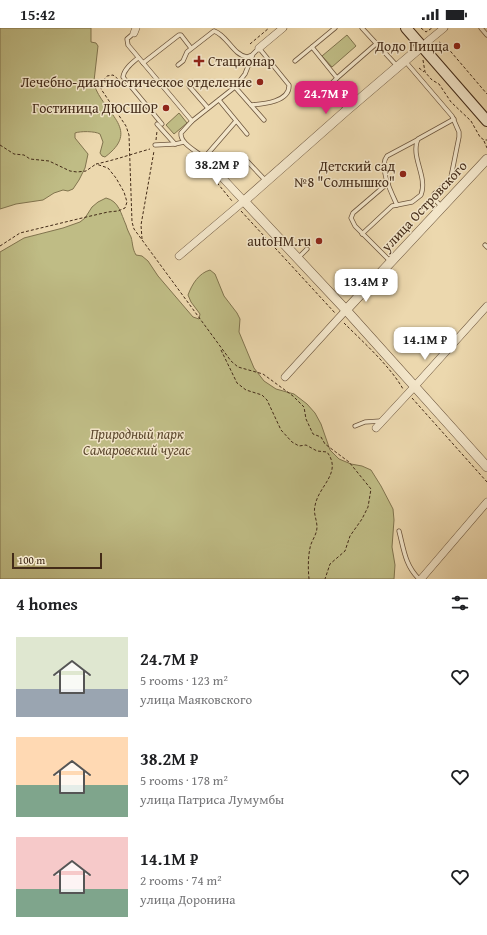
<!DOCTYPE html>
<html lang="en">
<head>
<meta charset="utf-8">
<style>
	body { margin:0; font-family:"Gentium Book Plus",serif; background:#f6f6f6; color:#202124; height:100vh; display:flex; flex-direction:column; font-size:15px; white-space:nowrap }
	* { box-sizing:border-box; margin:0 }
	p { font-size:13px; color:#757577 }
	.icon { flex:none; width:22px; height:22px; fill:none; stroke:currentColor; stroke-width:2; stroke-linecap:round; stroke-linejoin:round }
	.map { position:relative; height:551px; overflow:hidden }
	.drawer { display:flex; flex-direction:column; background:#fff; flex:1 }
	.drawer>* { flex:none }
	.scale { position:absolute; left:12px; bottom:10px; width:90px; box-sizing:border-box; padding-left:4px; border:2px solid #432b18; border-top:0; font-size:11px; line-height:14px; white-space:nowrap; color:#432b18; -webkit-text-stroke:3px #f3e6ca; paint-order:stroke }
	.price { position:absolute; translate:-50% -34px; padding:0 9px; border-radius:8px; background:#fff; color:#222; font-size:13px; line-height:26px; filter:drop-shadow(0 1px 2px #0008) }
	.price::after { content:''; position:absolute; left:50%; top:24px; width:12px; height:9px; margin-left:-6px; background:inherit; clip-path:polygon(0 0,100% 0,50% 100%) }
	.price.active { background:#db2777; color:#fff }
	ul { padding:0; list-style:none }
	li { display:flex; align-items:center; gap:12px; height:100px; padding:0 16px }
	li span { display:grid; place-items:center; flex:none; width:112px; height:80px; border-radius:0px; color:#555 }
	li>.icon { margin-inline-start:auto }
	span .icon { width:48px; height:48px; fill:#fffc; stroke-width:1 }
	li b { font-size:17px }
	h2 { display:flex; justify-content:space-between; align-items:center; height:48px; padding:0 16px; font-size:17px }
	.status { display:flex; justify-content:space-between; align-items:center; height:28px; padding:0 20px; background:#fff; direction:ltr }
	.status svg { height:11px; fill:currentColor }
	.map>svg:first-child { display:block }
</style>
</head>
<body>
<div class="status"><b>15:42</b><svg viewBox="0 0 49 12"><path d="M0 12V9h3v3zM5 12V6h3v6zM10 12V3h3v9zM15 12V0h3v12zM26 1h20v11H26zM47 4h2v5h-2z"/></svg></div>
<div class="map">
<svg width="487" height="551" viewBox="0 0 487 551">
	<rect width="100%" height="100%" fill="#ecd8ae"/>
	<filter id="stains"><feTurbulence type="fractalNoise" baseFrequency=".005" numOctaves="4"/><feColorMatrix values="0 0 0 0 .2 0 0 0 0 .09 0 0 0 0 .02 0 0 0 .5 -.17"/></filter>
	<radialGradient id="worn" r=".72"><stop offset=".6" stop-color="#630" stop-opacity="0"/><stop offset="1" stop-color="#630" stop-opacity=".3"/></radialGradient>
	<!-- green -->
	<g fill="#bfbc85" stroke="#81744e">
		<path d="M0,0h91v14l5,1 2,3 -4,35 1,6c11,28 46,43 10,70l-3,-1 -2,-3 3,-11 -3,-8c-5,-3 -20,-3 -25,-1v5l13,16 -3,14 -6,12 -6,9 -5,2 -5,-1 -9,3 -11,7 -27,4 -16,5z"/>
		<polygon points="347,7 356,18 332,39 322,28"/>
		<polygon points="179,85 187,95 174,106 166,97"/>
		<path d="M106,170c13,3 15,16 20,27 1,4 3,8 5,12 2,7 1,11 5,18l6,1 6,5 10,15 35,41 6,2 1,-5 -9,-12 -3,-7c4,-11 11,-22 22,-25l5,4 9,22 13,17 3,6 -1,13 15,36 10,13 12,8 18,5 13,10 8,9 6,11 9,26 9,9 12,5 11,2 9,4 10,16 12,23 1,11 -2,27 3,18 -1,14h-394v-327l24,-14 39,-10 17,-6 5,-4 7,-11 6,-5z"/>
	</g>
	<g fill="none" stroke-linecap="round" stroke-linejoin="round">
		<defs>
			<g id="service">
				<polyline points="362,0 398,39"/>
				<polyline points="481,0 487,7"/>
				<path d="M134,5l-7,6 1,6 64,76 -11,12c-1,11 16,18 23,25l32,-37"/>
				<polyline points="312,19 337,50 331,56 330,61 347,82"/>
				<path d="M138,30c-6,5 -14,11 -15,19l39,47"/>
				<polyline points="295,33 335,0"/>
				<polyline points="405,33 452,88 459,104 459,109 451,149 446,156 434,166 435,172 441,178"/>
				<polyline points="143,35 179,7 181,7 191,20"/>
				<path d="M178,37l5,-4 4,-9 27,-21c13,4 19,24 33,26l5,-2"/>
				<polyline points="337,50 376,16"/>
				<polyline points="189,58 208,80"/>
				<polyline points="235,59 264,92"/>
				<polyline points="219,72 247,106"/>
				<path d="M192,93l43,-34 10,-13 8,-20 6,-6 30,37c1,17 -26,19 -38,20"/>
				<polyline points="157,96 175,116 184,114"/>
				<polyline points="155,117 175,116"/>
				<polyline points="247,133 266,153"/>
				<polyline points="388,155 353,185 351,190 355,198 391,234"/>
				<path d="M397,177c-5,-11 -19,-38 -10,-49l30,-16"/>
				<path d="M362,206l30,-28 20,-4 9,-7c7,-19 -11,-38 -3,-56l36,-20"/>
				<polyline points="485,217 487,219"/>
				<polyline points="298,230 307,221"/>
				<polyline points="355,398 365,394 381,393"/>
				<path d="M399,503c5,19 6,34 20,48"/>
			</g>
			<g id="minor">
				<polyline points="134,5 136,0"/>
				<polyline points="427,14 444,0"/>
				<polyline points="259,20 283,0"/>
				<polyline points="179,228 244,173 204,130"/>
				<polyline points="285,349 346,282"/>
				<polyline points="376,400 415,358 487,278"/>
				<polyline points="421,551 487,474"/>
			</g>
			<g id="tertiary">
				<polyline points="422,18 347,82 244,173 346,282 487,439"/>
				<polyline points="346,282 487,131"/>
			</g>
			<polyline id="secondary" points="406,0 487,93"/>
		</defs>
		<!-- service casing -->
		<use href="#service" stroke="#6d563e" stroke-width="5"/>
		<!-- minor casing -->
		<use href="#minor" stroke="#6d563e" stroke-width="8"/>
		<!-- tertiary casing -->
		<use href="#tertiary" stroke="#6d563e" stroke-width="10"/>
		<!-- secondary casing -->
		<use href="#secondary" stroke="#432b18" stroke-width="12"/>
		<!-- path -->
		<g stroke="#432b18" stroke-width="1" stroke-dasharray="3 2" stroke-linecap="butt">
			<polyline points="421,0 426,4 432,0"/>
			<polyline points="439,14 446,18 487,66"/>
			<polyline points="250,16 269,0"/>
			<polyline points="423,32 425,44 432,52 439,56 451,74 471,93 480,109 484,112 487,112"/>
			<polyline points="419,40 424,44"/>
			<polyline points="118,51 113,47 107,48 101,55 101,61 126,98 129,107 132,194 134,201 231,333 238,339 263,346 293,368 304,379 306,391 313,406 321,409 325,416 349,434 371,461 368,479 362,491 350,508 345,523 330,536 325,551"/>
			<polyline points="156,112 157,103"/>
			<polyline points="484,113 487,120"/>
			<polyline points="0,117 14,126 24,127 30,131 49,133 70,143 77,144 86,143 96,136"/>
			<polyline points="214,151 232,173"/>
			<polyline points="241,183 335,285"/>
			<polyline points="142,211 141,197 154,123"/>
			<path d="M0,218l20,-13 62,-15 26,-6 10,-1 7,-3 2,-6 -3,-10 -8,-14 -8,-10 -12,-4c19,-4 36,-10 54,-15"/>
			<path d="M344,295c19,19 46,43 59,66"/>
			<path d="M221,322l16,33 9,7 16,5 5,5 14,30 11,12 7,4 7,-1 11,6 10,1c16,21 -9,34 -12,54 -2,7 2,14 2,21 0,8 -6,14 -7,21 -2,9 -2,21 -1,31"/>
			<polyline points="412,370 487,454"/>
		</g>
		<!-- service -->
		<use href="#service" stroke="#f3e6ca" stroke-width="3.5"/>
		<!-- minor -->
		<use href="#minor" stroke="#f3e6ca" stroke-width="7"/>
		<!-- tertiary -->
		<use href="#tertiary" stroke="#f3e6ca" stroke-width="9"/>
		<!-- secondary -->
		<use href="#secondary" stroke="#f3e6ca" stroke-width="10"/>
	</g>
	<!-- markers -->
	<g fill="#8f2418" stroke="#f3e6ca" stroke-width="1.5">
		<circle cx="457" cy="18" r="4"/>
		<path d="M197 27h4v4h4v4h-4v4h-4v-4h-4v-4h4z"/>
		<circle cx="260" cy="54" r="4"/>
		<circle cx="166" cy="80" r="4"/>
		<circle cx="403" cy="146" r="4"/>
		<circle cx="319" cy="213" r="4"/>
	</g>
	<g text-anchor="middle" stroke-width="3" stroke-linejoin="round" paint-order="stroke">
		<!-- poi labels -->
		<g font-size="14" fill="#432b18" stroke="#f3e6ca" text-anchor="end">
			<text x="449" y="23">Додо Пицца</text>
			<text x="208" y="38" text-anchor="start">Стационар</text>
			<text x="252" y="59">Лечебно-диагностическое отделение</text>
			<text x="158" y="85">Гостиница ДЮСШОР</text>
			<text x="395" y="143">Детский сад<tspan x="395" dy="16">№8 "Солнышко"</tspan></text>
			<text x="311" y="218">autoHM.ru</text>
		</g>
		<!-- street labels -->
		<g font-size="14" fill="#432b18" stroke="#f3e6ca">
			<text transform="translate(424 178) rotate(-47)" y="5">улица Островского</text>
		</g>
		<!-- park labels -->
		<g font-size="14" font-style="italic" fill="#5c482e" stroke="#f3e6ca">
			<text x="137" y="411">Природный парк<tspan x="137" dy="16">Самаровский чугас</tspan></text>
		</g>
	</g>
	<rect width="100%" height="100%" filter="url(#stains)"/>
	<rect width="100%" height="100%" fill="url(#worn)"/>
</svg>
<div class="scale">100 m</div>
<b class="price active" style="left:326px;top:87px">24.7M ₽</b>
<b class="price" style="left:217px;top:158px">38.2M ₽</b>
<b class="price" style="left:366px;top:275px">13.4M ₽</b>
<b class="price" style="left:425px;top:333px">14.1M ₽</b>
</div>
<section class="drawer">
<h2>4 homes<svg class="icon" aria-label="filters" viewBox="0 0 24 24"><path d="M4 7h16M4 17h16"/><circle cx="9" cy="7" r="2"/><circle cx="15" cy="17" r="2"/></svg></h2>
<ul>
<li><span style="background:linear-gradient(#dfe7d0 65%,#9aa5b1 0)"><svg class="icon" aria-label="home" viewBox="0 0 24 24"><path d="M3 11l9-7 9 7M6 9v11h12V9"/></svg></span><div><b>24.7M ₽</b><p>5 rooms · 123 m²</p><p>улица Маяковского</p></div><svg class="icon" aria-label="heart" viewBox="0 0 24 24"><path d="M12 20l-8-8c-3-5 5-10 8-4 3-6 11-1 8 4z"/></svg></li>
<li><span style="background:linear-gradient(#ffd9b3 60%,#7fa58c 0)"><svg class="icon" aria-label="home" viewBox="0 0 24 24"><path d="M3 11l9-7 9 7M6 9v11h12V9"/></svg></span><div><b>38.2M ₽</b><p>5 rooms · 178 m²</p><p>улица Патриса Лумумбы</p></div><svg class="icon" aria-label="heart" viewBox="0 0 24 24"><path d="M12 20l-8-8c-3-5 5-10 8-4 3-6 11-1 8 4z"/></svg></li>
<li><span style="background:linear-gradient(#f6c9c9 65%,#7fa58c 0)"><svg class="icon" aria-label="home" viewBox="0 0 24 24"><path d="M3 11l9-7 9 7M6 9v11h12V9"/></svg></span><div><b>14.1M ₽</b><p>2 rooms · 74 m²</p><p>улица Доронина</p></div><svg class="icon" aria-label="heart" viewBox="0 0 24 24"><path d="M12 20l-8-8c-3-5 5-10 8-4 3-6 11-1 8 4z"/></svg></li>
</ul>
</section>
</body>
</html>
